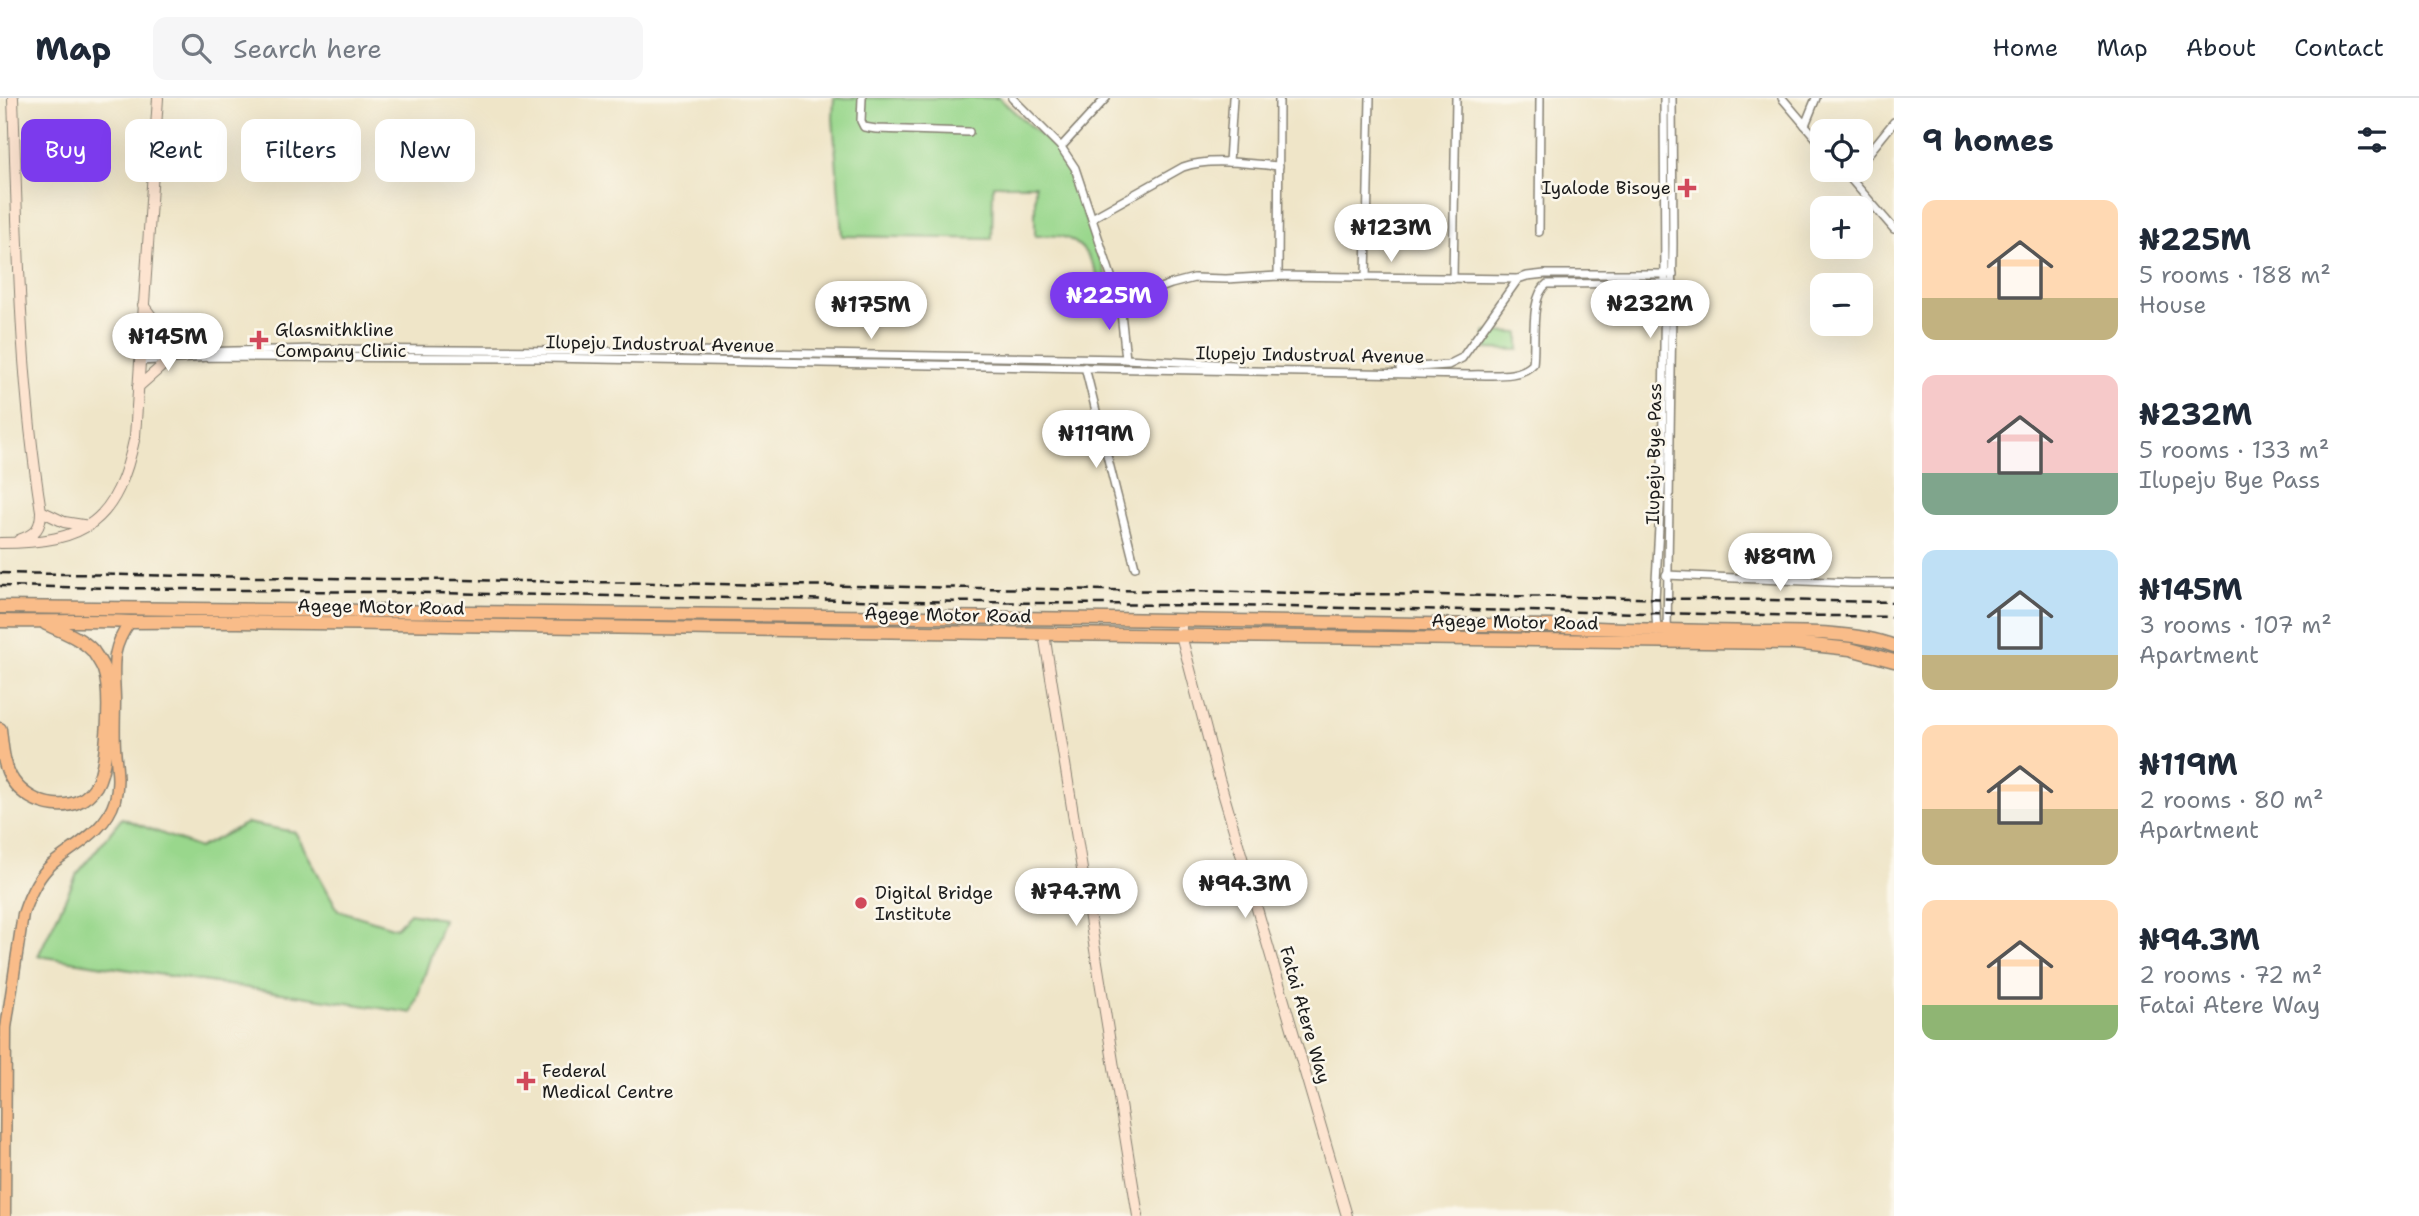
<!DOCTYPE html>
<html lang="en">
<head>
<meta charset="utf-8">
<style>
	body { margin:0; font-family:"Shantell Sans",sans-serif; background:#f6f6f7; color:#1f2937; height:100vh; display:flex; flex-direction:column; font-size:26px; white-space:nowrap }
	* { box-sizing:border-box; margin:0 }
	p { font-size:23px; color:#747a83 }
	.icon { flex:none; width:38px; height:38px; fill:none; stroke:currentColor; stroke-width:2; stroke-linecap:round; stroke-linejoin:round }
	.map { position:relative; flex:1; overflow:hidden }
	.details { display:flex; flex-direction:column; background:#fff; width:525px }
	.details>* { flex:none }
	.banner { position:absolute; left:21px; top:21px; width:665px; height:63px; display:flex; gap:14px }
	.tools { position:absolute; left:1810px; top:21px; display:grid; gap:14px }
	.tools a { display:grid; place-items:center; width:63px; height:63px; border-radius:14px; background:#fff; box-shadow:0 7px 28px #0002; font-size:35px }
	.price { position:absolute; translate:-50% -60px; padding:0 16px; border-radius:24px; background:#fff; color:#222; font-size:23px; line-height:46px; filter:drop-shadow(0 2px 4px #0008) }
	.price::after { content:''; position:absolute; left:50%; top:42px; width:21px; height:16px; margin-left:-10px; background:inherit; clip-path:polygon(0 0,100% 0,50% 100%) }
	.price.current { background:#7c3aed; color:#fff }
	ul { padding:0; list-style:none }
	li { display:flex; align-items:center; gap:21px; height:175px; padding:0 28px }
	li span { display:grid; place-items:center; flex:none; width:196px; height:140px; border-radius:14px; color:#555 }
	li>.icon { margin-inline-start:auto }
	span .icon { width:84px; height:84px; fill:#fffc; stroke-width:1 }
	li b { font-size:30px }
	h2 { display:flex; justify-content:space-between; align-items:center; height:84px; padding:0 28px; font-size:30px }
	.chip { padding:0 24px; border-radius:14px; background:#fff; box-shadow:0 7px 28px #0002; font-size:24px; line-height:63px }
	.chip.current { background:#7c3aed; color:#fff }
	header { display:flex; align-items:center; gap:42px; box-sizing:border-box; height:98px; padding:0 35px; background:#fff; border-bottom:2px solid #e0e1e3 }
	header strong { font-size:33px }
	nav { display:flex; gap:38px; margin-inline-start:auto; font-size:24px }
	.search { width:490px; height:63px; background:#f6f6f7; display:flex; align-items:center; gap:18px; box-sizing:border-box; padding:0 24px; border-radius:14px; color:#747a83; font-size:26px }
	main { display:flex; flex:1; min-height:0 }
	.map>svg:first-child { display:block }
</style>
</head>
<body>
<header>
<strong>Map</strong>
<div class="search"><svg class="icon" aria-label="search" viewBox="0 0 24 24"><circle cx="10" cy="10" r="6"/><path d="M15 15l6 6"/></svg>Search here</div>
<nav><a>Home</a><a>Map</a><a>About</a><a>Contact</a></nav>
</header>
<main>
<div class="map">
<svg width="1894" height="1118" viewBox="0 0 1894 1118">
	<rect width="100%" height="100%" fill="#fbf7ec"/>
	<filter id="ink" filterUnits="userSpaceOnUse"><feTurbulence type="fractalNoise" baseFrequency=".0143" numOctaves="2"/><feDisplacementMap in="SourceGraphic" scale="14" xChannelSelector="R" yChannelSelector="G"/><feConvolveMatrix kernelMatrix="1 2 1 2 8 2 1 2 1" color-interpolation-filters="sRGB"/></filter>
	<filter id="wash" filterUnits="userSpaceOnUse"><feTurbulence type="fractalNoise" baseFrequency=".00686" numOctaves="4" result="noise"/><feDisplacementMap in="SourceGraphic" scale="28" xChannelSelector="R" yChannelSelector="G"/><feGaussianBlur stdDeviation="1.57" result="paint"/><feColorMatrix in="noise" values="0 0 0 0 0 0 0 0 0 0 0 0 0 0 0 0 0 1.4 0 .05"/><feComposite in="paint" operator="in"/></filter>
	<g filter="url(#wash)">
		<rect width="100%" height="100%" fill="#efe5c8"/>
		<!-- grass -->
		<g fill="#99d78c" stroke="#5a7a54" stroke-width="2">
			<path d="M834,0h165l59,53 8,14 51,141 -7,8c-9,-27 -16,-69 -47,-77 -8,-3 -19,-1 -28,-1v-51h-42l-1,54 -150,-3 -9,-118z"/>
			<polygon points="1485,234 1519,235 1519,252 1485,251"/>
			<polygon points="122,720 199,750 247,725 295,734 338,812 396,830 410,815 443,821 412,915 38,858 77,776"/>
		</g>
	</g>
	<g filter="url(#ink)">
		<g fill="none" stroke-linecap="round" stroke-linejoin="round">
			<defs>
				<g id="street">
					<polyline points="862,0 861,23 864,29 876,31 969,34"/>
					<polyline points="1012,0 1061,49 1075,70 1120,205 1126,261"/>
					<polyline points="1782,0 1822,47"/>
					<polyline points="1805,27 1816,0"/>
					<polyline points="1061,49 1106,0"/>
					<polyline points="1229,64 1233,0"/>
					<polyline points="1860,66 1894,24"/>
					<polyline points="1843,72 1894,131"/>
					<path d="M1092,120l91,-51c29,-10 65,-3 96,-1"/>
					<polyline points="1539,134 1540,0"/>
					<polyline points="1278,178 1279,0"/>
					<polyline points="1366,179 1370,0"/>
					<polyline points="1453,181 1456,0"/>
					<polyline points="1120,205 1171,186 1194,180 1226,181 1278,178 1518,181 1527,178 1545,176 1673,176"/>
					<polyline points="140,251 196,254 318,251 692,254 1126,261 1234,267"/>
					<path d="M140,263l70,-4 335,1 926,17c20,-1 48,4 62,-11 3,-22 -4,-67 14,-80l126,-1"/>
					<polyline points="1085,269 1135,469"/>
					<polyline points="1400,270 1448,267 1462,260 1518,181"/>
					<polyline points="1666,477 1851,485 1894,485"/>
					<polyline points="1657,534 1655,501 1662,375 1665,185 1664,0"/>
					<polyline points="1667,534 1673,146 1672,0"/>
				</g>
				<g id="secondary">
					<path d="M13,0c5,138 6,277 28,413l23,11 25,4"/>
					<polyline points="143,207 171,245 182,253"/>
					<polyline points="138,289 170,261"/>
					<path d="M19,442c17,-6 22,-12 22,-29"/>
					<path d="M0,445c87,0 117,-21 135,-107l23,-338"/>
					<polyline points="1181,522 1181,537 1217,674 1347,1118"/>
					<polyline points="1044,536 1138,1118"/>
				</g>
				<path id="primary" d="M5,1118l1,-188 17,-114c6,-18 14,-37 29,-50 23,-19 54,-33 63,-64 5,-19 1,-35 0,-53 -1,-16 0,-32 0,-49 -1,-32 -5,-48 15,-76"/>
				<g id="highway">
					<path d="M0,509l1109,12 444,7c67,4 135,4 203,6 40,0 101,-1 138,14"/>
					<path d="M0,523c43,1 86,-1 130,1 128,-1 256,2 384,4 427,4 853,15 1280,17l56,6 44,12"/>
					<path d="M0,631c2,18 3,37 13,52 18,26 63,36 83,5 12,-20 16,-94 8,-116 -2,-6 -8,-14 -11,-19 -12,-13 -31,-20 -47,-27"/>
				</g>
			</defs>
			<!-- street casing -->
			<use href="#street" stroke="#868072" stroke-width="10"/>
			<!-- secondary casing -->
			<use href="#secondary" stroke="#868072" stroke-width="12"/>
			<!-- primary casing -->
			<use href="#primary" stroke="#868072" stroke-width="13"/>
			<!-- highway casing -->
			<use href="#highway" stroke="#868072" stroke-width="15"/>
			<!-- street -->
			<use href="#street" stroke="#fff" stroke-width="7"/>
			<!-- secondary -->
			<use href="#secondary" stroke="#fde4d0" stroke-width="10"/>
			<!-- primary -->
			<use href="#primary" stroke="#f9bc89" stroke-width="10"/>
			<!-- highway -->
			<use href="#highway" stroke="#f9bc89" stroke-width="12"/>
			<!-- rail -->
			<g stroke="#1c1c1c" stroke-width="2.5" stroke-dasharray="10 5" stroke-linecap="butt">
				<polyline points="0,475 1894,504"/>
				<polyline points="0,488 1894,519"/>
			</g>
		</g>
	</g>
	<!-- markers -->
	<g fill="#d1495b" stroke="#fbf7ec" stroke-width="2.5">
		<path d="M1683.5 79.5h7v7h7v7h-7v7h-7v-7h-7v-7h7z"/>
		<path d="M255.5 231.5h7v7h7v7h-7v7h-7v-7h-7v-7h7z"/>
		<circle cx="861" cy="805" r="7"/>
		<path d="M522.5 972.5h7v7h7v7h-7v7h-7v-7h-7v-7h7z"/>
	</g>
	<g text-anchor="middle" stroke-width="5" stroke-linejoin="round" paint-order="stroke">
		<!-- poi labels -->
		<g font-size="18" fill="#1c1c1c" stroke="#fbf7ec" text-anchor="start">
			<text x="1671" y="96" text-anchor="end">Iyalode Bisoye</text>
			<text x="275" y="238">Glasmithkline<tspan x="275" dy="21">Company Clinic</tspan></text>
			<text x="875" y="801">Digital Bridge<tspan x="875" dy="21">Institute</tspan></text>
			<text x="542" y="979">Federal<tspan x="542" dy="21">Medical Centre</tspan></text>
		</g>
		<!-- street labels -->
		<g font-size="18" fill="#1c1c1c" stroke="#fbf7ec">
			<text transform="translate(660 246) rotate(1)" y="6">Ilupeju Industrual Avenue</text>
			<text transform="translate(1310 257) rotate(1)" y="6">Ilupeju Industrual Avenue</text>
			<text transform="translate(1654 356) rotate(-89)" y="6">Ilupeju Bye Pass</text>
			<text transform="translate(381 509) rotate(1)" y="6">Agege Motor Road</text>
			<text transform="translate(948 517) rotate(1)" y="6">Agege Motor Road</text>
			<text transform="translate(1515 524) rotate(1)" y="6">Agege Motor Road</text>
			<text transform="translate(1305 917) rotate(74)" y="6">Fatai Atere Way</text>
		</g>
	</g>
</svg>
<div class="tools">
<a><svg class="icon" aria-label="locate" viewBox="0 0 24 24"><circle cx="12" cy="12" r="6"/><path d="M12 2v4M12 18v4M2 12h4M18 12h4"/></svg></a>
<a>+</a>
<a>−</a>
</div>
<b class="price" style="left:1391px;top:166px">₦123M</b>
<b class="price current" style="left:1109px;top:234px">₦225M</b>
<b class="price" style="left:1650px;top:242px">₦232M</b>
<b class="price" style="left:871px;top:243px">₦175M</b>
<b class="price" style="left:168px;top:275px">₦145M</b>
<b class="price" style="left:1096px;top:372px">₦119M</b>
<b class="price" style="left:1780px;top:495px">₦89M</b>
<b class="price" style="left:1245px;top:822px">₦94.3M</b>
<b class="price" style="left:1076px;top:830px">₦74.7M</b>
<div class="banner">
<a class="chip current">Buy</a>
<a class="chip">Rent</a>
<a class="chip">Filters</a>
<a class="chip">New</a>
</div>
</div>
<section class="details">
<h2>9 homes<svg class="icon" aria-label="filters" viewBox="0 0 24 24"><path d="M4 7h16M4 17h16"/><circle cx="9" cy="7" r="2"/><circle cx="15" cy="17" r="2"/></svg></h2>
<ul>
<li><span style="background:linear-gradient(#ffd9b3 70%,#c2b280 0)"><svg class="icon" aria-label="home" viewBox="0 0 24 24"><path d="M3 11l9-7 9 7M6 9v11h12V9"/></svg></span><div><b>₦225M</b><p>5 rooms · 188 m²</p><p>House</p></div></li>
<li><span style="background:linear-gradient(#f6c9c9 70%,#7fa58c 0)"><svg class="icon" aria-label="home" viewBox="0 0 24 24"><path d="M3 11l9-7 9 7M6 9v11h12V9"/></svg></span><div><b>₦232M</b><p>5 rooms · 133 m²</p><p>Ilupeju Bye Pass</p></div></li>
<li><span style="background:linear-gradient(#bfe0f5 75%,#c2b280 0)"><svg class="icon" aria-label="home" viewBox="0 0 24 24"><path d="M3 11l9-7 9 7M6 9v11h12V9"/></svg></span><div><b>₦145M</b><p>3 rooms · 107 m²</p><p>Apartment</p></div></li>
<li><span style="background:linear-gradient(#ffd9b3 60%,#c2b280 0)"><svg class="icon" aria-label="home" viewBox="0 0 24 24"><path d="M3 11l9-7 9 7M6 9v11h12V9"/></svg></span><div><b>₦119M</b><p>2 rooms · 80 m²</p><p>Apartment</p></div></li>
<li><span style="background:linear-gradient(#ffd9b3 75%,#8fb573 0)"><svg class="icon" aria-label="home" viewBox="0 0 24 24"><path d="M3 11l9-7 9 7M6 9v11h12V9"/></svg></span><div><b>₦94.3M</b><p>2 rooms · 72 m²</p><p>Fatai Atere Way</p></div></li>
</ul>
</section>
</main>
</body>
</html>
